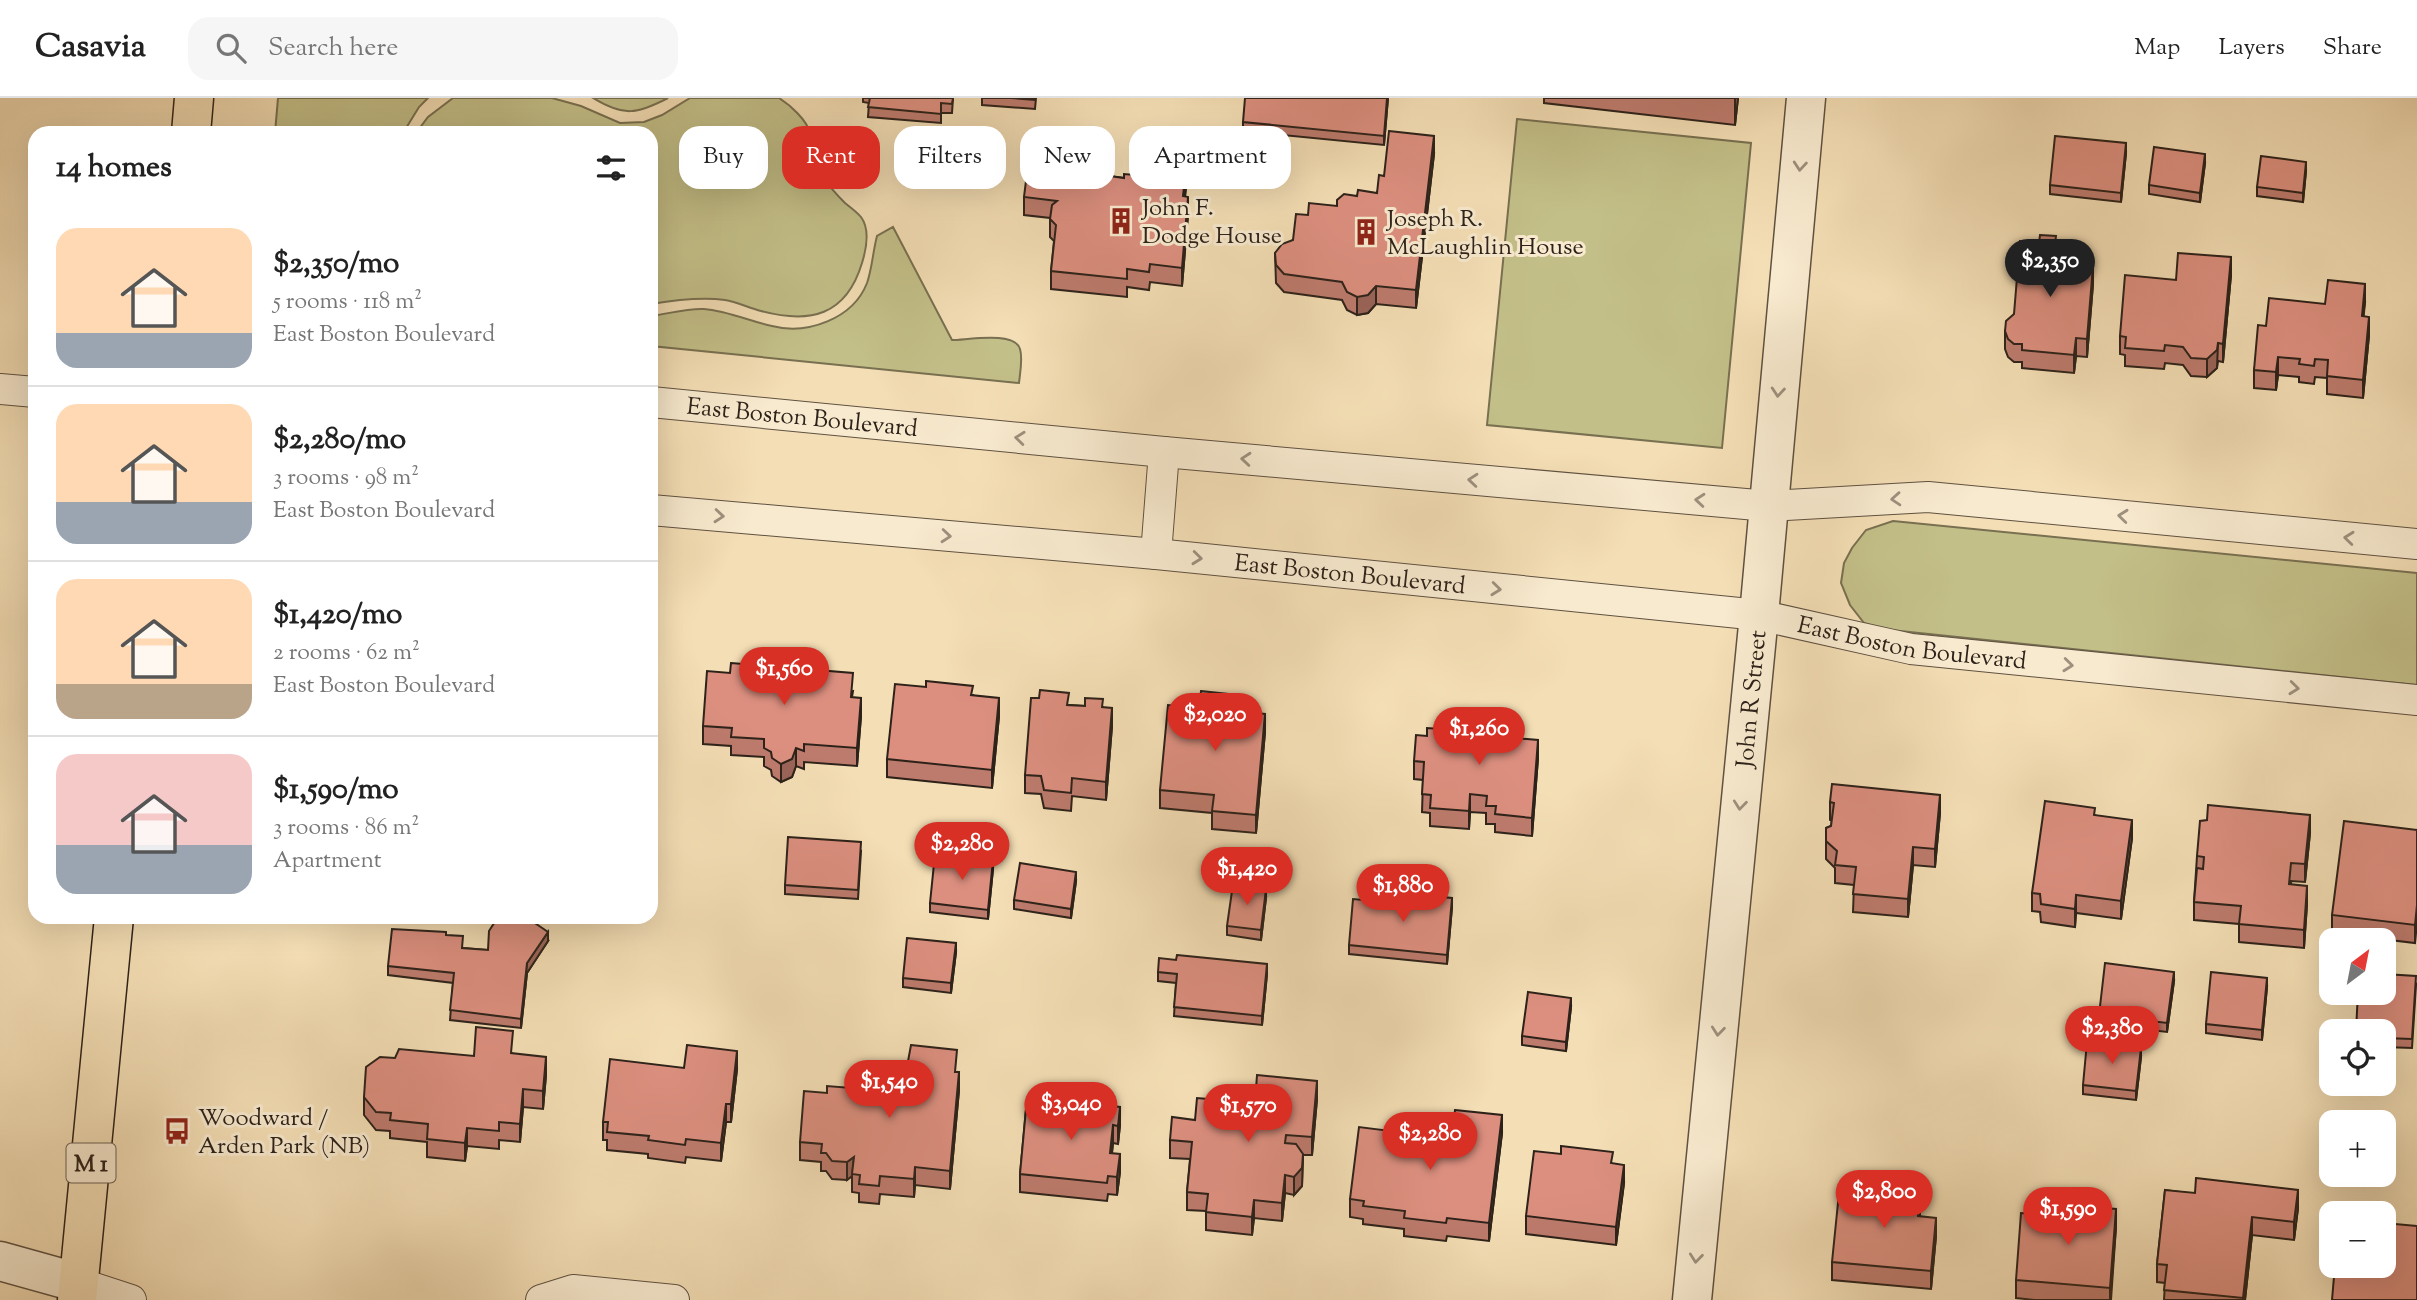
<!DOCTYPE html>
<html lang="en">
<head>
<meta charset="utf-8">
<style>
	body { margin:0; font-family:"Sorts Mill Goudy",serif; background:#f6f6f6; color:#222; height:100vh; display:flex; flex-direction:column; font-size:26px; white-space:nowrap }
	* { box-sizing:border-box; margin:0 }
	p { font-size:23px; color:#767676 }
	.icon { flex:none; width:38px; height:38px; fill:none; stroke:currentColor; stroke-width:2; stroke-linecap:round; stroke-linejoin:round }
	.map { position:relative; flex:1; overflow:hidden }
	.side { position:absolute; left:28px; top:28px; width:630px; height:798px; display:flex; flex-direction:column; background:#fff; border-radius:21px; box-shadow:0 7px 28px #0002 }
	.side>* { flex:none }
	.guide { position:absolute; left:679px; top:28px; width:665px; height:63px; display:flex; gap:14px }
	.needle { width:46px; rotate:32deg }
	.buttons { position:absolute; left:2319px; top:830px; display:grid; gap:14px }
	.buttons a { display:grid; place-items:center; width:77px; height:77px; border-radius:14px; background:#fff; box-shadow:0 7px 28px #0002; font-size:35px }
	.price { position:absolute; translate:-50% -60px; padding:0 16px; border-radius:24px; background:#d93025; color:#fff; font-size:23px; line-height:46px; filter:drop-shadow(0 2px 4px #0008) }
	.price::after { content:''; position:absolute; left:50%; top:42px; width:21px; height:16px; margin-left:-10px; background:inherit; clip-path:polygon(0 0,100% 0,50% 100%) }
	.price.active { background:#222; color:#fff }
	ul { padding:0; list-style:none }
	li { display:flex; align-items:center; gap:21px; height:175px; padding:0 28px }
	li+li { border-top:2px solid #e0e0e0 }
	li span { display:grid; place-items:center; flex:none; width:196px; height:140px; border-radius:21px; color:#555 }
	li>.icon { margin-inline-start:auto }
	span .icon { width:84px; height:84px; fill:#fffc; stroke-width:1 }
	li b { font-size:30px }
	h2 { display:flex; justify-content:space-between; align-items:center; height:84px; padding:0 28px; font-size:30px }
	.chip { padding:0 24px; border-radius:21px; background:#fff; box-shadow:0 7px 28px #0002; font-size:24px; line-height:63px }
	.chip.active { background:#d93025; color:#fff }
	header { display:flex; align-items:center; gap:42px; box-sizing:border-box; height:98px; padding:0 35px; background:#fff; border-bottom:2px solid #e0e0e0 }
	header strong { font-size:33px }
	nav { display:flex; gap:38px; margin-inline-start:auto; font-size:24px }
	.search { width:490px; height:63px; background:#f6f6f6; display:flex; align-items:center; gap:18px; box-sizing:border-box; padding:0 24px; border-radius:21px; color:#767676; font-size:26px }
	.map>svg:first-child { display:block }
</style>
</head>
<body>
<header>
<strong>Casavia</strong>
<div class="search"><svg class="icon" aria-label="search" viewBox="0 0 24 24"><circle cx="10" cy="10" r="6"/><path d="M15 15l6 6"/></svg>Search here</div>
<nav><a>Map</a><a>Layers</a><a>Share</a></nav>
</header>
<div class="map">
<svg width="2417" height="1202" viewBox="0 0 2417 1202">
	<rect width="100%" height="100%" fill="#f4deb5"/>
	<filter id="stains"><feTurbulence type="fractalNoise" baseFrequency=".00286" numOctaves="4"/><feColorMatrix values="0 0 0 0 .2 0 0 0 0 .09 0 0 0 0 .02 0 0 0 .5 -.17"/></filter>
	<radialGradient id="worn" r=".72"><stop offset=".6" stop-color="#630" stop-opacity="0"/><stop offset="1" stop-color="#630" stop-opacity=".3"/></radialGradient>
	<!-- green -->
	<g fill="#c3bf88" stroke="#787051" stroke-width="2">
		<polygon points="278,0 428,0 419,9 403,35 275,35"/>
		<path d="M453,0h99l29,8 39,17 24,-1 18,-7 28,-17h89c11,7 28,22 31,35 2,9 1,18 4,27 5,15 19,31 31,43 5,4 12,9 16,14 9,12 5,33 1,46 -16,53 -52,61 -101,48 -12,-3 -24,-9 -36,-11 -24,-3 -50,0 -74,4v-171h-235l12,-16z"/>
		<path d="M593,0h75c-31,16 -44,19 -75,0z"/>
		<polygon points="1517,21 1751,45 1722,350 1487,327"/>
		<path d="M893,129l59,113c15,0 63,-9 68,9 3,10 0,24 -1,34l-368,-37v-30c17,-2 36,-8 53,-7 24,2 45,12 68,17 35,9 81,-7 95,-43 5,-14 6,-32 10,-47z"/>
		<polygon points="1893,423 2417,475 2417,587 1881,531 1864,525 1850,507 1841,485 1844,465 1852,450 1866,432"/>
	</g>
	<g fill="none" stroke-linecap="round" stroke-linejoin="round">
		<defs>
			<g id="minor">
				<polyline points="0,291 35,294"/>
				<path id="s1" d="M651,304l513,50 604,54 160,-9 489,47"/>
				<path id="s2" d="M651,412l505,44 603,61 152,34 506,51"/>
				<polyline points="1156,456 1164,354"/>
				<polyline points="79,1185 131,1202"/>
				<polyline points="541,1202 573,1192 674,1202"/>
			</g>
			<g id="tertiary">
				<polyline points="0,1163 79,1185"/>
				<path id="s3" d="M1692,1202l67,-685 47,-517"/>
			</g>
			<g id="primary">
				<polyline points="191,35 194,0"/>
				<polyline points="77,1202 114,819"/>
			</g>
		</defs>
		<!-- minor casing -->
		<use href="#minor" stroke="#5f5141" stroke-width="32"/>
		<!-- tertiary casing -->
		<use href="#tertiary" stroke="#5f5141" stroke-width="41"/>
		<!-- primary casing -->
		<use href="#primary" stroke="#2d221a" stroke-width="41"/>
		<!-- minor -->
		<use href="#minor" stroke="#f8eacf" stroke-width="30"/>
		<!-- tertiary -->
		<use href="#tertiary" stroke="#f8eacf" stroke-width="38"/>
		<!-- primary -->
		<use href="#primary" stroke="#f4deb5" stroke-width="38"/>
	</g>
	<!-- wall -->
	<g fill="#bd7b6d" stroke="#2d221a" stroke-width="2">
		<polygon points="863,0 953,0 952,15 941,15 941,25 868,19 869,5 863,4"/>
		<polygon points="982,0 1036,0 1035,11 982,7"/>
		<polygon points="1388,0 1384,47 1243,33 1243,24"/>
		<polygon points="1544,0 1738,0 1735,27 1544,5"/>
		<polygon points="1190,52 1185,99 1188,117 1182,188 1150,184 1149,192 1127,189 1127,199 1051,191 1051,173 1054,143 1050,139 1050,120 1024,117 1024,99 1058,63 1100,66 1110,78 1124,80 1135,77"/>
		<polygon points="2126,55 2121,104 2050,96 2050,87"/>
		<polygon points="1434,56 1416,210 1376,206 1368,215 1357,217 1347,212 1342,202 1284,194 1276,185 1275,155 1293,142 1308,117 1337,108 1357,98 1377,95 1384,78"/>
		<polygon points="2205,65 2200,104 2149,96 2149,87"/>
		<polygon points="2306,73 2303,104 2257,98 2257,89"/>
		<polygon points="2056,146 2073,165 2093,186 2087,259 2076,258 2074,275 2022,270 2022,264 2014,264 2008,259 2005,251 2005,233 2014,216"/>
		<polygon points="2231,177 2223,264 2218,263 2217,270 2207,279 2191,278 2183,267 2165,265 2164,271 2125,268 2125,257 2120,256 2120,238 2176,182"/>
		<polygon points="2365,204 2363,218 2369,237 2363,300 2327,296 2327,280 2315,279 2314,286 2299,284 2299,279 2278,277 2276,292 2254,290 2254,272 2266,228 2325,206"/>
		<polygon points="853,593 852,599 861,618 857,668 804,664 804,671 796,668 792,679 781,684 772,678 771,672 764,668 764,659 731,657 731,648 703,646 703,628"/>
		<polygon points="973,597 999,618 992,690 887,679 887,661"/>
		<polygon points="1069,607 1103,609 1112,628 1106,702 1072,698 1071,713 1044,710 1041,696 1025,695 1025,677"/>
		<polygon points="1237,614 1265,634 1256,735 1212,731 1212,715 1160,710 1160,692"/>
		<polygon points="1505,639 1538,660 1532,738 1495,734 1495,726 1486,726 1486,715 1470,714 1469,731 1430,728 1430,715 1422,714 1423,682 1414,681 1414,663"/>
		<polygon points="1830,704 1940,715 1935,769 1913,767 1908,819 1853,814 1854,787 1835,785 1835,770 1826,761 1826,730 1831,728 1832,723 1830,722"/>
		<polygon points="2095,717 2132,740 2121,821 2076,815 2075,829 2041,824 2040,814 2032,813 2032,795"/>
		<polygon points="2417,732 2415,845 2332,835 2332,817"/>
		<polygon points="2310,735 2305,784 2291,783 2291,786 2307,806 2304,850 2239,844 2239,826 2194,822 2194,804 2197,758"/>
		<polygon points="861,753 858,801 785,796 785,787"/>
		<polygon points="993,771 988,821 930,814 930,805"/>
		<polygon points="1076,783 1071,820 1014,811 1014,802"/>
		<polygon points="1266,800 1261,842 1227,837 1227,828"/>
		<polygon points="1399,805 1452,809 1447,866 1349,856 1349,847"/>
		<polygon points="446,837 463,850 488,852 548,843 527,875 521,930 450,922 453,885 388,877 388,868"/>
		<polygon points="956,854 951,895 903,889 903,880"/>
		<polygon points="1176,862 1267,876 1262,927 1174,918 1176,885 1158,883 1158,874"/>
		<polygon points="2174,883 2167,934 2099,926 2099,917"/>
		<polygon points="2416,887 2412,950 2384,949 2384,933"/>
		<polygon points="2267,889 2262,942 2206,935 2206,926"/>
		<polygon points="1571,909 1566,953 1522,947 1522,938"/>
		<polygon points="512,955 546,977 543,1011 523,1009 520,1044 499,1042 499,1051 467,1048 465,1063 427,1059 427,1044 390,1040 390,1033 376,1032 364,1017 364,999 395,960 474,958"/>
		<polygon points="2141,959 2136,1002 2083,996 2083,987"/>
		<polygon points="684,970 737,971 731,1024 726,1024 721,1063 686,1059 685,1065 648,1060 648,1056 607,1052 607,1042 603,1042 603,1024"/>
		<polygon points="957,974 959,992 950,1091 915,1087 914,1099 880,1096 879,1106 859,1104 859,1095 852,1094 852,1078 847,1082 832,1081 826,1073 821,1073 821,1064 800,1062 800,1044 827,995 864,991 904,985"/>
		<polygon points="1317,1001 1312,1057 1303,1057 1302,1088 1294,1097 1285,1095 1282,1123 1254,1120 1252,1137 1206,1132 1206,1113 1187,1112 1187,1094 1190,1061 1170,1060 1170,1042 1195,1022 1255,1005"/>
		<polygon points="1026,1011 1120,1027 1118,1046 1113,1045 1112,1055 1120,1074 1117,1097 1108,1096 1107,1103 1020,1094 1020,1076"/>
		<polygon points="1502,1035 1489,1143 1447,1138 1446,1143 1404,1138 1404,1131 1363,1126 1363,1121 1350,1119 1350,1101 1407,1048 1450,1054"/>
		<polygon points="1624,1085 1616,1147 1526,1136 1526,1118"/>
		<polygon points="2165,1092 2298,1110 2294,1142 2252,1137 2245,1202 2164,1202 2165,1185 2157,1184 2157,1166"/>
		<polygon points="1920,1111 1920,1118 1936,1138 1931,1191 1832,1182 1832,1164"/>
		<polygon points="2064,1118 2116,1129 2111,1202 2035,1202 2016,1200 2016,1182"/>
	</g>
	<!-- shaded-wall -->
	<g fill="#9a6459" stroke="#2d221a" stroke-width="2">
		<polygon points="1387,0 1388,0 1384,47 1384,38"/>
		<polygon points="1735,0 1738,0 1735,27"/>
		<polygon points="1190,34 1190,52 1183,116 1183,98"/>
		<polygon points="1434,38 1434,56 1416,210 1416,192"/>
		<polygon points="2126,45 2126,55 2121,104 2121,95"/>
		<polygon points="2205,56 2205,65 2200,104 2200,95"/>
		<polygon points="2306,64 2306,73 2303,104 2303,95"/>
		<polygon points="1188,99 1188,117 1182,188 1182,170"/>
		<polygon points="2231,159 2231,177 2223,264 2223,246"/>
		<polygon points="2093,168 2093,186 2087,259 2087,241"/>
		<polygon points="2365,186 2365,204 2362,236 2362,218"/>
		<polygon points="1376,188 1376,206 1368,215 1357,217 1357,199"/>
		<polygon points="2369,219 2369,237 2363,300 2363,282"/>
		<polygon points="2076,240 2076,258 2074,275 2074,257"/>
		<polygon points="2218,245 2217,270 2207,279 2207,261"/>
		<polygon points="2278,259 2278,277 2276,292 2276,274"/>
		<polygon points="861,600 861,618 857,668 857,650"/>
		<polygon points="999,600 999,618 992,690 992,672"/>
		<polygon points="1112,610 1112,628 1106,702 1106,684"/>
		<polygon points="1265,616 1265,634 1256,735 1256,717"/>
		<polygon points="1538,642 1538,660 1532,738 1532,720"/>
		<polygon points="796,650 796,668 792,679 781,684 781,666"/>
		<polygon points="1470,696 1470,714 1469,731 1469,713"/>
		<polygon points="1940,697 1940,715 1935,769 1935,751"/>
		<polygon points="2310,717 2310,735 2305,784 2305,766"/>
		<polygon points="2132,722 2132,740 2121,821 2121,803"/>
		<polygon points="1913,749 1913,767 1908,819 1908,801"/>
		<polygon points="993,762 993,771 988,821 988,812"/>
		<polygon points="1076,774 1076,783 1071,820 1071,811"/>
		<polygon points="2307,788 2307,806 2304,850 2304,832"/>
		<polygon points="1266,791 1266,800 1261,842 1261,832"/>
		<polygon points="2076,797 2076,815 2075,829 2075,811"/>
		<polygon points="1452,800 1452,809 1447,866 1447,857"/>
		<polygon points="2417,807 2417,825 2415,845 2415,827"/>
		<polygon points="548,834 548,843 527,875 521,930 521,921 527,865"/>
		<polygon points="956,845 956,854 951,895 951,885"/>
		<polygon points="1267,866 1267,876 1262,927 1262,918"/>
		<polygon points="2174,874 2174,883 2167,934 2167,925"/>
		<polygon points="2267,880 2267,889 2262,942 2262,932"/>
		<polygon points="1571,900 1571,909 1566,953 1566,944"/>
		<polygon points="2141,950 2141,959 2136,1002 2136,993"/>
		<polygon points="737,953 737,971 731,1024 731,1006"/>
		<polygon points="546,959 546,977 543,1011 543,993"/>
		<polygon points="959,974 959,992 950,1091 950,1073"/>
		<polygon points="1317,983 1317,1001 1312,1057 1312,1039"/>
		<polygon points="523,991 523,1009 520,1044 520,1026"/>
		<polygon points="726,1006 726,1024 721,1063 721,1045"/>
		<polygon points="1120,1009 1120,1027 1118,1046 1118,1028"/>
		<polygon points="1502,1017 1502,1035 1489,1143 1489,1125"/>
		<polygon points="1113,1027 1113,1045 1110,1073 1110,1055"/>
		<polygon points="467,1030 467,1048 465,1063 465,1045"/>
		<polygon points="1120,1056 1120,1074 1117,1097 1117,1079"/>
		<polygon points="1303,1056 1302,1088 1294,1097 1294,1079"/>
		<polygon points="854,1059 852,1078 847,1082 847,1064"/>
		<polygon points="1624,1067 1624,1085 1616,1147 1616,1129"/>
		<polygon points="915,1069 915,1087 914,1099 914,1081"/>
		<polygon points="1285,1077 1285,1095 1282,1123 1282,1105"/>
		<polygon points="2298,1092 2298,1110 2294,1142 2294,1124"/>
		<polygon points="1920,1093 1920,1111 1918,1136 1918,1118"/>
		<polygon points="1254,1102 1254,1120 1252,1137 1252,1119"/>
		<polygon points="2116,1111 2116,1129 2110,1202 2110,1190"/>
		<polygon points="2252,1119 2252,1137 2245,1202 2243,1202"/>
		<polygon points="1936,1120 1936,1138 1931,1191 1931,1173"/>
	</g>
	<!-- building -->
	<g fill="#dc8f7f" stroke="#2d221a" stroke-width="2">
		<polygon points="870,0 953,0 952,6 941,5 941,16 868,9"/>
		<polygon points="1011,0 1035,0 1035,2"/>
		<polygon points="1245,0 1387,0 1384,38 1243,24"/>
		<polygon points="1157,30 1190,34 1183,98 1188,99 1182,170 1150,166 1149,174 1127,171 1127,181 1051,173 1056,127 1050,121 1052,107 1057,103 1024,99 1029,59 1058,63 1059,58 1100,63 1099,66 1110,66 1109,78 1124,80 1124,76 1135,77 1139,34 1157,36"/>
		<polygon points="1389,33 1434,38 1416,192 1376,188 1368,197 1357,199 1347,194 1342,184 1284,176 1276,167 1275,155 1282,146 1293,142 1296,116 1308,117 1309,105 1337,108 1337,102 1344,96 1357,98 1358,92 1377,95 1379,77 1384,78"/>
		<polygon points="2055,38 2126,45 2121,95 2050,87"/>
		<polygon points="2154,49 2205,56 2200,95 2149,87"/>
		<polygon points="2261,58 2306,64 2303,95 2257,89"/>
		<polygon points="2040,137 2056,138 2055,146 2073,148 2071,165 2093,168 2087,241 2076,240 2074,257 2022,252 2022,246 2014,246 2008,241 2005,233 2006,223 2014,216 2020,143 2039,145"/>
		<polygon points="2178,155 2231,159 2223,246 2218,245 2217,252 2207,261 2191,260 2183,249 2165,247 2164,253 2125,250 2126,239 2120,238 2125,177 2176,182"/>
		<polygon points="2328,182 2365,186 2362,218 2369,219 2363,282 2327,278 2328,262 2315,261 2314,268 2299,266 2300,261 2278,259 2276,274 2254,272 2258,227 2266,228 2269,200 2325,206"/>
		<polygon points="731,565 853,575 851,599 861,600 857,650 804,646 804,653 796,650 792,661 781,666 772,660 771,654 764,650 764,641 731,639 732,630 703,628 707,573 730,575"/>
		<polygon points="926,583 973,588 971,597 999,600 992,672 887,661 895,586 926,589"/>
		<polygon points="1040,592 1069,595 1067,607 1085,608 1085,600 1103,601 1102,609 1112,610 1106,684 1072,680 1071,695 1044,692 1041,678 1025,677 1031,600 1039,600"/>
		<polygon points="1201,593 1237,597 1235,613 1265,616 1256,717 1212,713 1214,697 1160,692 1168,607 1199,610"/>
		<polygon points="1472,614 1505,616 1503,639 1538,642 1532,720 1495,716 1496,708 1486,708 1487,698 1470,696 1469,713 1430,710 1431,697 1422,696 1424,664 1414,663 1416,637 1427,638 1427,630 1471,633"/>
		<polygon points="1832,686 1940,697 1935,751 1913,749 1908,801 1853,796 1856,769 1835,767 1837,753 1826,743 1826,730 1831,728 1834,705 1830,704"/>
		<polygon points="2045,703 2095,710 2094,717 2132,722 2121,803 2076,797 2075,811 2041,806 2040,796 2032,795"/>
		<polygon points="2208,707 2310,717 2305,766 2291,765 2289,786 2307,788 2304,832 2239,826 2241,808 2194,804 2197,770 2203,771 2204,759 2197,758 2200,723 2207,722"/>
		<polygon points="2344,723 2417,732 2417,807 2415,827 2332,817"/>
		<polygon points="788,739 861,744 858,792 785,787"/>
		<polygon points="935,756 993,762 988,812 930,805"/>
		<polygon points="1020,765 1076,774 1071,811 1014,802"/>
		<polygon points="1233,786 1266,791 1261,832 1227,828"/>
		<polygon points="1400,795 1452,800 1447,857 1349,847 1353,801 1399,805"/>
		<polygon points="498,819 526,819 548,834 527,865 521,921 450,912 454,875 388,868 392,831 446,834 446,837 463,838 462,850 488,852 489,833"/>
		<polygon points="907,840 956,845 951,885 903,880"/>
		<polygon points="1177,857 1267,866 1262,918 1174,909 1177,876 1158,874 1159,860 1176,862"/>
		<polygon points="2105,865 2174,874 2167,925 2099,917"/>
		<polygon points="2211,874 2267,880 2262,932 2206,926"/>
		<polygon points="2384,876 2416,878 2412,941 2384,940 2384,933 2356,933 2358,894 2384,894"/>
		<polygon points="1528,894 1571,900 1566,944 1522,938"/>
		<polygon points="476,929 513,933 511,955 546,959 543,993 523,991 520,1026 499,1024 499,1033 467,1030 465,1045 427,1041 428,1026 390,1022 391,1015 376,1014 364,999 366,969 380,959 395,960 399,951 474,958"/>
		<polygon points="2087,944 2141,950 2136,993 2083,987"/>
		<polygon points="687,947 737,953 731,1006 726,1006 721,1045 686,1041 685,1047 648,1042 649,1038 607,1034 608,1024 603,1024 610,961 684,970"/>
		<polygon points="911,947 957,952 955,974 959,974 950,1073 915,1069 914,1081 880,1078 879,1088 859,1086 860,1077 852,1076 854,1059 847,1064 832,1063 826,1055 821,1055 822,1046 800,1044 804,993 827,995 827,988 864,991 865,981 904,985"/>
		<polygon points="1257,977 1317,983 1312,1039 1286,1037 1285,1045 1296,1046 1303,1056 1302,1070 1294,1079 1285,1077 1282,1105 1254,1102 1252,1119 1206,1114 1208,1096 1187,1094 1192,1044 1170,1042 1172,1019 1195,1022 1197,1000 1255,1005"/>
		<polygon points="1052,1002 1120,1009 1118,1028 1113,1027 1110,1055 1120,1056 1117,1079 1108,1078 1107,1085 1020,1076 1026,1011 1051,1014"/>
		<polygon points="1455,1012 1502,1017 1489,1125 1447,1120 1446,1125 1404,1120 1405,1113 1363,1108 1364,1103 1350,1101 1359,1029 1407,1035 1406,1048 1450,1054"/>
		<polygon points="1561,1048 1613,1054 1611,1065 1624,1067 1616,1129 1526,1118 1534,1053 1561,1056"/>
		<polygon points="2196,1080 2298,1092 2294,1124 2252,1119 2243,1200 2164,1192 2167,1167 2157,1166 2165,1092 2195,1095"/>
		<polygon points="1871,1089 1920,1093 1918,1118 1936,1120 1931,1173 1832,1164 1839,1095 1870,1097"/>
		<polygon points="2065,1107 2116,1111 2110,1190 2016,1182 2021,1115 2064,1118"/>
		<polygon points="2384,1125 2417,1128 2417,1202 2332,1202 2335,1167 2384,1167"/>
	</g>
	<!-- one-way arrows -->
	<defs><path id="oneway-chevron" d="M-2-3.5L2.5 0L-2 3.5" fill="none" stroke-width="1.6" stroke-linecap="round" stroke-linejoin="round" transform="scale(1.75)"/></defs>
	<g stroke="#9d907e">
		<use href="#oneway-chevron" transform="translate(1800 68) rotate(95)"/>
		<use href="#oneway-chevron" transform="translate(1778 294) rotate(95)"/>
		<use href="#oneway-chevron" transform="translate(1020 340) rotate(-174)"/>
		<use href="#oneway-chevron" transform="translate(1246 361) rotate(-175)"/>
		<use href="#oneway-chevron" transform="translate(1473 382) rotate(-175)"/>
		<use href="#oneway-chevron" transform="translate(1896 401) rotate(176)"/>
		<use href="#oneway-chevron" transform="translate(1700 402) rotate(-175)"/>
		<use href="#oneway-chevron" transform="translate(719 418) rotate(5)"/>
		<use href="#oneway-chevron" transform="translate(2123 418) rotate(-174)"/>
		<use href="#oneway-chevron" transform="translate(946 438) rotate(5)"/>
		<use href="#oneway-chevron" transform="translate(2349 440) rotate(-174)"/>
		<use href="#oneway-chevron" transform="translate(1197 460) rotate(6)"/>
		<use href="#oneway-chevron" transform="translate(1496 491) rotate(6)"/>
		<use href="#oneway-chevron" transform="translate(2068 567) rotate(6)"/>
		<use href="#oneway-chevron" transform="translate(2294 590) rotate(6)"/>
		<use href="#oneway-chevron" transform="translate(1740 707) rotate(96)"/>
		<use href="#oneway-chevron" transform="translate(1718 933) rotate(96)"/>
		<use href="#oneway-chevron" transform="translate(1696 1160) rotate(96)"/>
	</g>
	<!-- icons -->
	<defs>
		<symbol id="building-bare" viewBox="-9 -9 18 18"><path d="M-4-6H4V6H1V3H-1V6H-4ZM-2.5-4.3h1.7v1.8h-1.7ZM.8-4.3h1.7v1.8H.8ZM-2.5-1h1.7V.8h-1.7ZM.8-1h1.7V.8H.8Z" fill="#8f2418" stroke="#f8eacf" stroke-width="2.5" paint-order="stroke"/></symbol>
		<symbol id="bus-bare" viewBox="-9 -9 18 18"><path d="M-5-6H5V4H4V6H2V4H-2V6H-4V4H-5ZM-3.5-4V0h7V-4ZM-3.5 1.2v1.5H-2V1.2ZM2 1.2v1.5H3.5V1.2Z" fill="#8f2418" stroke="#f8eacf" stroke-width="2.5" paint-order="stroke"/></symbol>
	</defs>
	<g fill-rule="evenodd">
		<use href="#building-bare" x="1102" y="104" width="38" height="38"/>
		<use href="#building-bare" x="1347" y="115" width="38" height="38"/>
		<use href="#bus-bare" x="158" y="1014" width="38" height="38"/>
	</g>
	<g text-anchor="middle" stroke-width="6" stroke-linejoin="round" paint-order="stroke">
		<!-- shield labels -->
		<rect fill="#f8eacf" stroke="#6a5e50" stroke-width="2" x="66.5" y="1045.5" width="49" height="39" rx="5"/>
		<g font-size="23" font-weight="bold" fill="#2d221a">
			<text x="91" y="1073">M 1</text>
		</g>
		<!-- poi labels -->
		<g font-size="24" fill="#2d221a" stroke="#f8eacf" text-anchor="start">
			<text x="1142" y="117">John F.<tspan x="1142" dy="28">Dodge House</tspan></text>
			<text x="1387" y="128">Joseph R.<tspan x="1387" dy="28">McLaughlin House</tspan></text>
			<text x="198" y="1027">Woodward /<tspan x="198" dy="28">Arden Park (NB)</tspan></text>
		</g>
		<!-- street labels -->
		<g font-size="24" fill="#2d221a" stroke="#f8eacf">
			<text dy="8" stroke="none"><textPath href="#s1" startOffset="152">East Boston Boulevard</textPath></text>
			<text dy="8" stroke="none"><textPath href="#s2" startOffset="702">East Boston Boulevard</textPath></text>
			<text dy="8" stroke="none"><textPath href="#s2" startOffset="1269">East Boston Boulevard</textPath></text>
			<text dy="8" stroke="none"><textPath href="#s3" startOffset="604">John R Street</textPath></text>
		</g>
	</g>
	<rect width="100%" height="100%" filter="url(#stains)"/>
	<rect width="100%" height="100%" fill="url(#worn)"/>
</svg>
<div class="buttons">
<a><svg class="needle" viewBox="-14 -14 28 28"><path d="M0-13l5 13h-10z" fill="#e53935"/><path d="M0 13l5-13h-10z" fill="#767676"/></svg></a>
<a><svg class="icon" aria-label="locate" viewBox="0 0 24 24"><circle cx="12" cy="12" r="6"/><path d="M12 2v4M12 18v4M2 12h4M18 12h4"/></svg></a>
<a>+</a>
<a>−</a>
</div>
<b class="price active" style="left:2050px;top:201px">$2,350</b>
<b class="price" style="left:784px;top:609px">$1,560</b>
<b class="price" style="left:1215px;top:655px">$2,020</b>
<b class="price" style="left:1479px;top:669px">$1,260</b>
<b class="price" style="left:962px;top:784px">$2,280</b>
<b class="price" style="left:1247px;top:809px">$1,420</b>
<b class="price" style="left:1403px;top:826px">$1,880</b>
<b class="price" style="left:2112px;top:968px">$2,380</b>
<b class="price" style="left:889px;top:1022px">$1,540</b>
<b class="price" style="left:1071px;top:1044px">$3,040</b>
<b class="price" style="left:1248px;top:1046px">$1,570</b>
<b class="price" style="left:1430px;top:1074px">$2,280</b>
<b class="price" style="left:1884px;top:1132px">$2,800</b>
<b class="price" style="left:2068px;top:1149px">$1,590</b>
<div class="guide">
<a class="chip">Buy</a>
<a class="chip active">Rent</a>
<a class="chip">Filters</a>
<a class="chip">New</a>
<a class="chip">Apartment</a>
</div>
<section class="side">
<h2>14 homes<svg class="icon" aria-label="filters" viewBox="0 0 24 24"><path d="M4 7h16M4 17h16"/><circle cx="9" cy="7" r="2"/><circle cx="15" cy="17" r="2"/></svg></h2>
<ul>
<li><span style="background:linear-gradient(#ffd9b3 75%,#9aa5b1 0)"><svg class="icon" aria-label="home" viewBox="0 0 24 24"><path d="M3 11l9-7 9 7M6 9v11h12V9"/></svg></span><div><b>$2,350/mo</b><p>5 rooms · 118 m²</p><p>East Boston Boulevard</p></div></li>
<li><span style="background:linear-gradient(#ffd9b3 70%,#9aa5b1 0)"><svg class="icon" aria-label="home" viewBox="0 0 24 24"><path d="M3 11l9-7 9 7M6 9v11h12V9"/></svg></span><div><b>$2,280/mo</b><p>3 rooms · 98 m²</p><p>East Boston Boulevard</p></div></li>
<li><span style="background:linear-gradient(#ffd9b3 75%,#b9a48a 0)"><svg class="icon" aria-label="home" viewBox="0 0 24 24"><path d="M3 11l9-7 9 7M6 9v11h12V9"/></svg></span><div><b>$1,420/mo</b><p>2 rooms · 62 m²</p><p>East Boston Boulevard</p></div></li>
<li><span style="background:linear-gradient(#f6c9c9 65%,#9aa5b1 0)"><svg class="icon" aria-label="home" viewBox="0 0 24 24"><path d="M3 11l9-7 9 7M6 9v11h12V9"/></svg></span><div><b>$1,590/mo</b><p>3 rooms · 86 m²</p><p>Apartment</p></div></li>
</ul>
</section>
</div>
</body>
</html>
